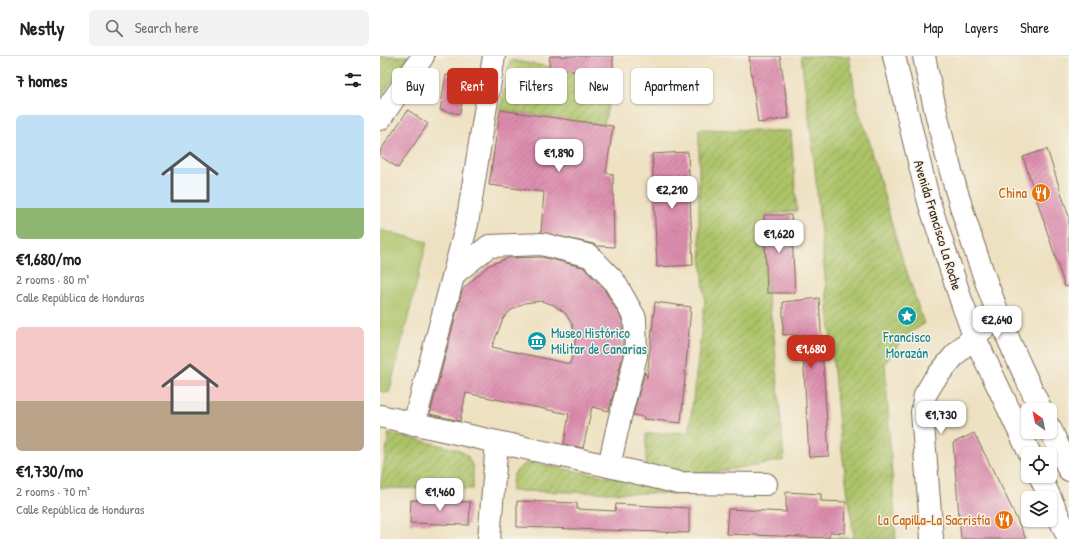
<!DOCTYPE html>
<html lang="en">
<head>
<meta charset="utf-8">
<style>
	body { margin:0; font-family:"Patrick Hand",sans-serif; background:#f2f2f2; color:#202124; height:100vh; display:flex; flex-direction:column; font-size:15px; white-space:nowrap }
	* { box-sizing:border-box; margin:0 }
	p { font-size:13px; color:#757577 }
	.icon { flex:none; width:22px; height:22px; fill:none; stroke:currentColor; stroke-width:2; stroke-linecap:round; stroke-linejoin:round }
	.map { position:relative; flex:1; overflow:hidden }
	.sheet { display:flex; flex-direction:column; background:#fff; width:380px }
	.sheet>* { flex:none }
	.hud { position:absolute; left:12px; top:12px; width:380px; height:36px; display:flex; gap:8px }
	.needle { width:26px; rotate:327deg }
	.tools { position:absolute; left:641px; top:347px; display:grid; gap:8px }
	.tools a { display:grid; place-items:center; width:36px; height:36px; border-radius:6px; background:#fff; box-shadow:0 1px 3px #0004; font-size:20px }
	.price { position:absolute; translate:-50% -34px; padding:0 9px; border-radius:8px; background:#fff; color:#222; font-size:13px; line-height:26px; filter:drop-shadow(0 1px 2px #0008) }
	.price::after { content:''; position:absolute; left:50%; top:24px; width:12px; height:9px; margin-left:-6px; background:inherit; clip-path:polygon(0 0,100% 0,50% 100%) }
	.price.active { background:#c8321e; color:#fff }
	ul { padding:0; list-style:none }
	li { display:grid; align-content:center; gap:8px; height:212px; padding:0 16px }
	li span { display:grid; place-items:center; height:124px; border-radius:6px; color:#555 }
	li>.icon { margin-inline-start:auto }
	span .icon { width:72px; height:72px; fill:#fffc; stroke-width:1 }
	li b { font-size:17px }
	h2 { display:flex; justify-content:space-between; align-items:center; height:48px; padding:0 16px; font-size:17px }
	.pill { padding:0 14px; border-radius:6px; background:#fff; box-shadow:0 1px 3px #0004; font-size:14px; line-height:36px }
	.pill.active { background:#c8321e; color:#fff }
	header { display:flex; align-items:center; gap:24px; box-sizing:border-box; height:56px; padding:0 20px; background:#fff; border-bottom:1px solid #e0e0e0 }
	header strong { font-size:19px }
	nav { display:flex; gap:22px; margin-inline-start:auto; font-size:14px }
	.search { width:280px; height:36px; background:#f2f2f2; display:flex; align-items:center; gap:10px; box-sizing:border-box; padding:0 14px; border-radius:6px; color:#757577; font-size:15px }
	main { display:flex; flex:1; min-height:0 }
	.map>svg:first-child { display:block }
</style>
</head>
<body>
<header>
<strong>Nestly</strong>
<div class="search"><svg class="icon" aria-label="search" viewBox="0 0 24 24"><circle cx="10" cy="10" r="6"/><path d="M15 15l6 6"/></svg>Search here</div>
<nav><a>Map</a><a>Layers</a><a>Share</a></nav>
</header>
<main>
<section class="sheet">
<h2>7 homes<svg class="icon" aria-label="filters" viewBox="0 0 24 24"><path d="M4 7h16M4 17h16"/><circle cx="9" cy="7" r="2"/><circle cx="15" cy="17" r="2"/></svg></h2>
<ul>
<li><span style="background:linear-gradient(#bfe0f5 75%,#8fb573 0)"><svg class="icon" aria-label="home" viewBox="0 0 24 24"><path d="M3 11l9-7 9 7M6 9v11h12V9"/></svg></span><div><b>€1,680/mo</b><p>2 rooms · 80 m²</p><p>Calle República de Honduras</p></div></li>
<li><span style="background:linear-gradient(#f6c9c9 60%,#b9a48a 0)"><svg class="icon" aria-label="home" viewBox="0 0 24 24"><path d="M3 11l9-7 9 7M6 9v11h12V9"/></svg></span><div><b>€1,730/mo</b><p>2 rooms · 70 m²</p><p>Calle República de Honduras</p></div></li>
</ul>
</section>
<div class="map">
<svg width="689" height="483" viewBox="0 0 689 483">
	<defs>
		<pattern id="grass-dots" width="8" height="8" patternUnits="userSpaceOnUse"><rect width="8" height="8" fill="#acc368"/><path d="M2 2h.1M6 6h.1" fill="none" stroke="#8d9f55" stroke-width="1.8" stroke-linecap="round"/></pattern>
		<pattern id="garden-furrows" width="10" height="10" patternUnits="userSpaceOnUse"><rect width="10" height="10" fill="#acc368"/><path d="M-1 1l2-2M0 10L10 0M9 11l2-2" fill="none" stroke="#8d9f55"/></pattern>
		<pattern id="building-hatch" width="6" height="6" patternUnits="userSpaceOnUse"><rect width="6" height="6" fill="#dd8dae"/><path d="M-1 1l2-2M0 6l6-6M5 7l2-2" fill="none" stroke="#b4738d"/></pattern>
	</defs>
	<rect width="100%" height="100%" fill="#f7f3e8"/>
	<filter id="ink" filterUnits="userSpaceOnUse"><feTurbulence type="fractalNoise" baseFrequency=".025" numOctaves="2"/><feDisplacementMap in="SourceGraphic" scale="8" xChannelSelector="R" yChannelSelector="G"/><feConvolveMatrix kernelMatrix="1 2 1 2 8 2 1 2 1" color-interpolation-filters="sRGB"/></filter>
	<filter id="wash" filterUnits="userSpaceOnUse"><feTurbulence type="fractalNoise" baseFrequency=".012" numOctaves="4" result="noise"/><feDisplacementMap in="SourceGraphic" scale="16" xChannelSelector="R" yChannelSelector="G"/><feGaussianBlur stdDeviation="0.9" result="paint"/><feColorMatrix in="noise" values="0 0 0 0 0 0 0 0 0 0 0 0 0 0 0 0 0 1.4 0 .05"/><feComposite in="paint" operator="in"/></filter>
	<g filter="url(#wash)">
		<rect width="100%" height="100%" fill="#eee1c1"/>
		<!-- grass -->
		<polygon fill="url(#grass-dots)" stroke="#747643" points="0,0 29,0 0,42"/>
		<!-- garden -->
		<g fill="url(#garden-furrows)" stroke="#747643">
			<polygon points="421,0 469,0 478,54 487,77 516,183 544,268 524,281 505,307 516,483 446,483 446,482 474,482 460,381 433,93"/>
			<polygon points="130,4 234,22 224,69 120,54"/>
			<polygon points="319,73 411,75 417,155 384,159 387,237 394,279 404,404 325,418 266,414 266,378 309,376 325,245 319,177"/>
			<polygon points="9,377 76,393 87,399 93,411 93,433 0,432"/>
			<path d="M148,406l158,29v3l-174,-3c-1,-16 2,-20 16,-29z"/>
		</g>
		<!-- pitch -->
		<polygon fill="#acc368" stroke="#747643" points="0,174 47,186 9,337 0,335"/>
		<g id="blocks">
			<!-- building -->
			<g fill="url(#building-hatch)" fill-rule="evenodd">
				<polygon points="170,0 233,0 233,22 169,11"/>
				<polygon points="369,0 400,0 409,62 378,67"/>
				<polygon points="66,19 86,23 80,58 60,54"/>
				<polygon points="28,54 48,68 18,112 0,100 0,95"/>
				<polygon points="120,54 233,70 226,117 233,118 234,191 217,190 213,188 161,176 164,136 109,129"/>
				<polygon points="667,93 689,161 689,230 685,231 643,101"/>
				<polygon points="308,96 313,209 277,211 272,98"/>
				<polygon points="384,159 411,159 415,237 387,237"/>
				<path d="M161,201l42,10 21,22 19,32v34l-14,56 -17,-4 -9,41 -19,-4 5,-30 -103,-21 -6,28 -30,-7 32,-122 2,-4 25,-23 19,-7zM161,245l13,4 11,8 7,11 4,14 -6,26 -78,-17 11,-28 7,-8 14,-8z"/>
				<polygon points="439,242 449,400 429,401 422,278 403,279 403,246"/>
				<polygon points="275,246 311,251 301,367 263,363 264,361 253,359 265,316 267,322"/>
				<polygon points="594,377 625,438 646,483 581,483 573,387"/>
				<polygon points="406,436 441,438 441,445 466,446 465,477 450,476 449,482 346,478 348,453 406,456"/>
				<polygon points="31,444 90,446 89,469 30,467"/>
				<polygon points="137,445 197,447 197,453 235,455 236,448 309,452 309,477 137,471"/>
			</g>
		</g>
	</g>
	<g filter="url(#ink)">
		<use href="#blocks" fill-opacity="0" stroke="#7a6a57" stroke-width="1"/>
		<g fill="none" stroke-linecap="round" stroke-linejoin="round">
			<defs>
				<g id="minor">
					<polyline points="0,360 117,386 229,410 240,361 256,300 255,262 234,225 210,200 162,188 109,190 74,218"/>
					<polyline points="34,368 87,168 114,0"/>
					<polyline points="229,410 299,427 386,428"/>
					<polyline points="109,483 117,386"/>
					<polyline points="552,483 542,356 545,339 554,324 574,300 594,280 619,261"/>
				</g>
				<g id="major">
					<polyline points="514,0 533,81 549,146 581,244 594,280 650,398"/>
					<path d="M544,0c17,88 42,176 75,260 12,32 28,63 42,94"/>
					<polyline points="0,63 43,0"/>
					<polyline points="670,372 689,414"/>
					<polyline points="660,420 689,483"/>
				</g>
			</defs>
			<!-- minor casing -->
			<use href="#minor" stroke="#7a6a57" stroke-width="24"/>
			<!-- major casing -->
			<use href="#major" stroke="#7a6a57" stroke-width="24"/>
			<!-- minor -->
			<use href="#minor" stroke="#fff" stroke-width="22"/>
			<!-- major -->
			<use href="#major" stroke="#fff" stroke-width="22"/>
		</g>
	</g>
	<!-- icons -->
	<defs>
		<symbol id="restaurant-disc" viewBox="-11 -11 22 22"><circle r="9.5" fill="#e8710a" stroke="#f7f3e8"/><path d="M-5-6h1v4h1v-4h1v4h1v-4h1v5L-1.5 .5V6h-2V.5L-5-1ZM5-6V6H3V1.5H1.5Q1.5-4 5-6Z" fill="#fff"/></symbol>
		<symbol id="sight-disc" viewBox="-11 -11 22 22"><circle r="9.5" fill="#0f9aa8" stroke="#f7f3e8"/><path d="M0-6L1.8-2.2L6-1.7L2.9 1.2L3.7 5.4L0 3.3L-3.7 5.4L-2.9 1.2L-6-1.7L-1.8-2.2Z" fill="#fff"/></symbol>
		<symbol id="museum-disc" viewBox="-11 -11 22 22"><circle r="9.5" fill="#0f9aa8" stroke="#f7f3e8"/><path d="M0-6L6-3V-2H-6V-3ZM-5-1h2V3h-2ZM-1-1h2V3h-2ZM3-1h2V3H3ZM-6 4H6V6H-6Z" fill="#fff"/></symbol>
	</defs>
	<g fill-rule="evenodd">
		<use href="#restaurant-disc" x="650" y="126" width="22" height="22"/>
		<use href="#sight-disc" x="516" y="249" width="22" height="22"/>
		<use href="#museum-disc" x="146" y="274" width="22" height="22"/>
		<use href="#restaurant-disc" x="613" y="453" width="22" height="22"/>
	</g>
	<g text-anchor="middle" stroke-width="3" stroke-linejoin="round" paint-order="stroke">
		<!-- food labels -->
		<g font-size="14" fill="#c56008" stroke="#f7f3e8" text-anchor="end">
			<text x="647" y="142">China</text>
			<text x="610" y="469">La Capilla-La Sacristía</text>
		</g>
		<!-- street labels -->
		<g font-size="14" fill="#3b2a1e" stroke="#f7f3e8">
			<text transform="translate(558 169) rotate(73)" y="5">Avenida Francisco La Roche</text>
		</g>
		<!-- culture labels -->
		<g font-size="14" fill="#0d838f" stroke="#f7f3e8" text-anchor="start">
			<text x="171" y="282">Museo Histórico<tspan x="171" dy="16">Militar de Canarias</tspan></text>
			<text x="527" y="286" text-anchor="middle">Francisco<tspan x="527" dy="16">Morazán</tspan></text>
		</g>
	</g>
</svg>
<div class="tools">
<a><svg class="needle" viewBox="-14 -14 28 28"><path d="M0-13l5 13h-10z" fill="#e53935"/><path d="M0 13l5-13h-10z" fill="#757577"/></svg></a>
<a><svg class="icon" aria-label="locate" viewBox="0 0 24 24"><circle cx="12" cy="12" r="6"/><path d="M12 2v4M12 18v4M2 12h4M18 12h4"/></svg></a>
<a><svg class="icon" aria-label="layers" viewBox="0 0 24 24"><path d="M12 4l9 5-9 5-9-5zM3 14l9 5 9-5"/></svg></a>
</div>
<b class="price" style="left:179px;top:117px">€1,890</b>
<b class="price" style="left:292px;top:154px">€2,210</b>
<b class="price" style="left:399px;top:198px">€1,620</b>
<b class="price" style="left:617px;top:284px">€2,640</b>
<b class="price active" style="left:431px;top:313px">€1,680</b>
<b class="price" style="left:561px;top:379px">€1,730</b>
<b class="price" style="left:60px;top:456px">€1,460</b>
<div class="hud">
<a class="pill">Buy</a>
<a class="pill active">Rent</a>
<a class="pill">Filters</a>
<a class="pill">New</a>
<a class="pill">Apartment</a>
</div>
</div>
</main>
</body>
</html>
